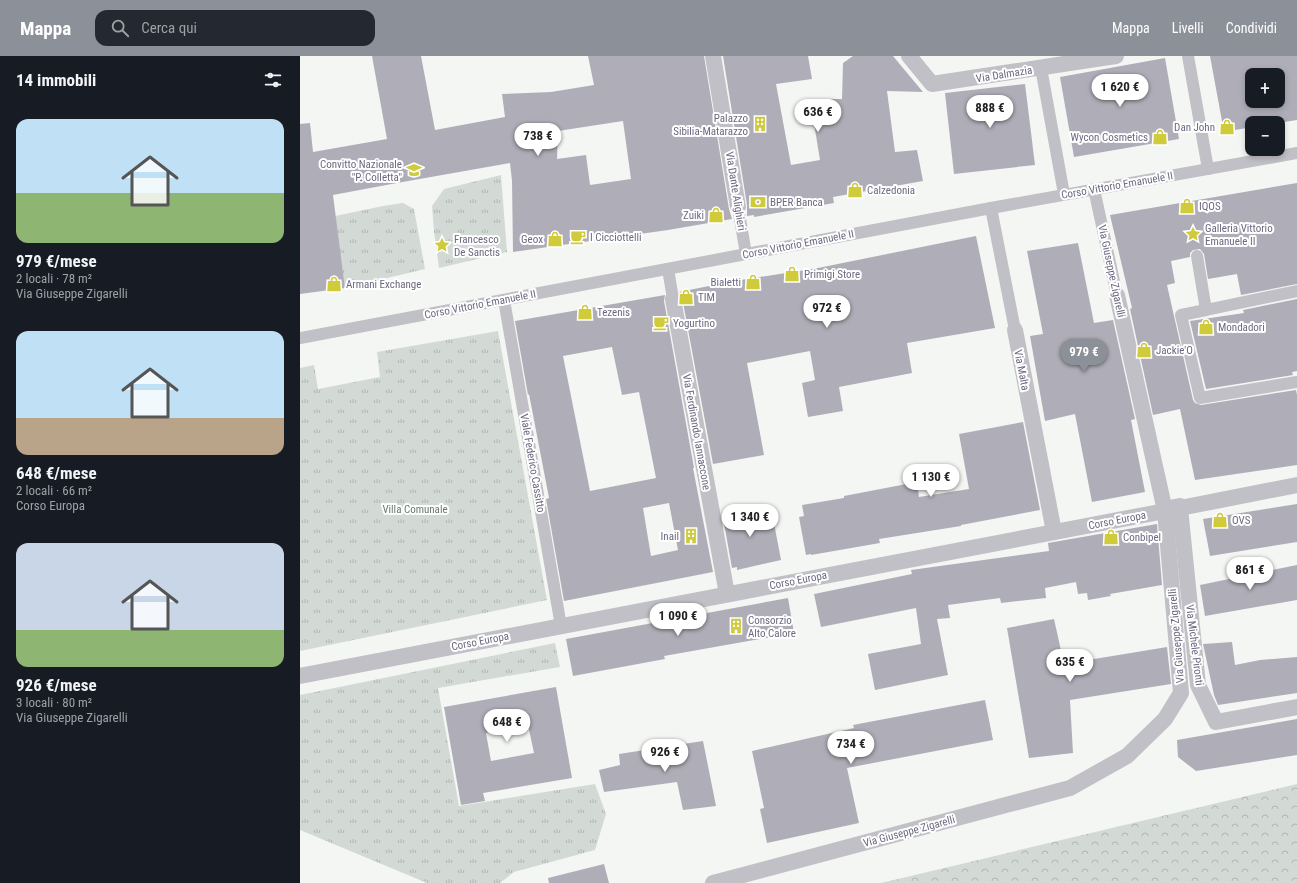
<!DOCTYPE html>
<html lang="it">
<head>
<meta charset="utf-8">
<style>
	body { margin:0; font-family:"Roboto Condensed",sans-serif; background:#242831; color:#f1f3f6; height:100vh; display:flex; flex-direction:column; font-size:15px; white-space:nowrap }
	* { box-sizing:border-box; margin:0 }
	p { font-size:13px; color:#9ea1a6 }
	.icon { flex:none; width:22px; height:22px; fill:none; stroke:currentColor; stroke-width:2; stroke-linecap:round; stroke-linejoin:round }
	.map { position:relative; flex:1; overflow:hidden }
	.panel { display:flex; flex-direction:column; background:#171b24; width:300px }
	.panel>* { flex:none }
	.tools { position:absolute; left:945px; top:12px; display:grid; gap:8px }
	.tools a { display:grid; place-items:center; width:40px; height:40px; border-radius:8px; background:#171b24; box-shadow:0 2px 6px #0003; font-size:20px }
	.price { position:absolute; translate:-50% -34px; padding:0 9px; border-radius:14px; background:#fff; color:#222; font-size:13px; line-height:26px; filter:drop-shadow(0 1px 2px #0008) }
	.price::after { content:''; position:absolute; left:50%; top:24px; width:12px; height:9px; margin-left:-6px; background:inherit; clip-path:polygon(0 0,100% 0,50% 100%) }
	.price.active { background:#8c9099; color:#fff }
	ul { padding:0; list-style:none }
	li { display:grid; align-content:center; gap:8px; height:212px; padding:0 16px }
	li span { display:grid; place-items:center; height:124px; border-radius:12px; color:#555 }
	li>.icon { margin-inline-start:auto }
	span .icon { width:72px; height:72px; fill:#fffc; stroke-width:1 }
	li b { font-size:17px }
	h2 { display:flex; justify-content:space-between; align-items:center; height:48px; padding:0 16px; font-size:17px }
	header { display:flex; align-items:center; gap:24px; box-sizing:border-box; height:56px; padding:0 20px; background:#8c9099; color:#fff }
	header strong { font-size:19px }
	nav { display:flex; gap:22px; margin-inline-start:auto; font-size:14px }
	.search { width:280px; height:36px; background:#242831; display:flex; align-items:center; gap:10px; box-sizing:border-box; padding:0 14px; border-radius:12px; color:#9ea1a6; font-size:15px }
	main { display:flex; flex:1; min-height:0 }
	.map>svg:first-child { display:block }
</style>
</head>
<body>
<header>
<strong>Mappa</strong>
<div class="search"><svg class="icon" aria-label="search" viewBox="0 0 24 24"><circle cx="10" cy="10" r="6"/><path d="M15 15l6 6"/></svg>Cerca qui</div>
<nav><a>Mappa</a><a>Livelli</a><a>Condividi</a></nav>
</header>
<main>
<section class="panel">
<h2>14 immobili<svg class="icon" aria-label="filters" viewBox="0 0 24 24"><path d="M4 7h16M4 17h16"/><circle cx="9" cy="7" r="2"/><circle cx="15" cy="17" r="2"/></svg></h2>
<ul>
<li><span style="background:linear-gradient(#bfe0f5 60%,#8fb573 0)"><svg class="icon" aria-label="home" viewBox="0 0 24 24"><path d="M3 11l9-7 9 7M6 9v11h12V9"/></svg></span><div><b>979 €/mese</b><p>2 locali · 78 m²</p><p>Via Giuseppe Zigarelli</p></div></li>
<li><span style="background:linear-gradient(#bfe0f5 70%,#b9a48a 0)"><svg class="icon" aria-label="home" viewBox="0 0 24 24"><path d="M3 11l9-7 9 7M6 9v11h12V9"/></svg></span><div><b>648 €/mese</b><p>2 locali · 66 m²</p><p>Corso Europa</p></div></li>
<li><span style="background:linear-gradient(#c9d6e8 70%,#8fb573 0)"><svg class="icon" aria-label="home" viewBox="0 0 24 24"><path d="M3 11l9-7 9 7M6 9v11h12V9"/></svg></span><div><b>926 €/mese</b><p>3 locali · 80 m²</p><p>Via Giuseppe Zigarelli</p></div></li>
</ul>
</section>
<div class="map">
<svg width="997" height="827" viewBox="0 0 997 827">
	<defs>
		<pattern id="forest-crowns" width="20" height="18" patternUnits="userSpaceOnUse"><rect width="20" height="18" fill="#d3dad6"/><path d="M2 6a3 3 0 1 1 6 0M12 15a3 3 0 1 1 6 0" fill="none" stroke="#afb5b3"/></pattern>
		<pattern id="park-tufts" width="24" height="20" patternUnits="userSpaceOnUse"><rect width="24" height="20" fill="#d3dad6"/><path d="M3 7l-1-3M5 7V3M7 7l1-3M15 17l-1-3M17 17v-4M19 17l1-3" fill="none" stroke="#afb5b3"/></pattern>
	</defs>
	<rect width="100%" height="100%" fill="#f4f6f3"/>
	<!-- forest -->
	<polygon fill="url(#forest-crowns)" points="997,728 997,827 581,827"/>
	<!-- park -->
	<g fill="url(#park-tufts)">
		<polygon points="201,119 207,196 139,212 134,176 132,150 144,133"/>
		<polygon points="103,147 114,153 125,213 45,232 35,160 83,150"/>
		<polygon points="198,275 247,544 0,595 0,312 14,309 18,333 80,321 77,296"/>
		<polygon points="255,587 260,611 138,632 159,750 295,728 306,758 295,794 214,816 200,827 127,827 0,774 0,639"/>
	</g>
	<!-- building -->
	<g fill="#afaeb8" fill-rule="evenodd">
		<path d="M72,0h49l14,74 70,-13 -3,-23 49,-2 43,-7 -6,-29h116l25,153 3,10 -64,11 -155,22 -1,-71 -2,-18 -113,20 -64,12 12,93 -45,6v-170l10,-1 3,29 74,-13zM323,65l8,58 -41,6 -4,-30 -29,4 1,-28z"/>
		<polygon points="423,0 508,0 512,23 476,28 491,109 520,104 510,43 542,43 543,7 553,0 593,0 623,36 587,35 595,96 617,94 623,125 533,141 534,147 454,161 454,159 447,160 447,149"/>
		<path d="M910,0h87v64l-19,3h-26v4l-28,5zM952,19h26v26h-26z"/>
		<polygon points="865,2 879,83 774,101 760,21"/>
		<polygon points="725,28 735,109 654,118 645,37"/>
		<polygon points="997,127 997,228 941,239 937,218 908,223 904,198 900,193 893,194 890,197 890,201 871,205 875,227 867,229 893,344 895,347 901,349 996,334 997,339 997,409 895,424 880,353 853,359 830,253 832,252 810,159"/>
		<polygon points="676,180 695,272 607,287 612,317 539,331 543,355 508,361 502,327 515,324 510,295 447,307 464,399 413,408 382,241 379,236 434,225 518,212"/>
		<polygon points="778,187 794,267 813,264 835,363 831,364 845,436 792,446 775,358 745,365 730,280 743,278 727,195"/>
		<path d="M365,239l-1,6 30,167h-1l20,104 -149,29 -18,-102 3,-1 -20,-104 -1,1 -13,-74zM312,291l10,48 17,-3 17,86 -66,13 -27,-135zM369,447l9,47 -27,6 -8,-48z"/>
		<polygon points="997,243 997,315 992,316 993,319 906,333 890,265 944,257 943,254"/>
		<polygon points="723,366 740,454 661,469 661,470 579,483 580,487 511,499 511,498 506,499 499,461 504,460 502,449 544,442 544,440 617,426 619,441 669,433 659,378"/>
		<polygon points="459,448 463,469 474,467 481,504 437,514 437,511 432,512 422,456"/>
		<polygon points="997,448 997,486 910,500 903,463"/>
		<polygon points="857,468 862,529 810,538 811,540 788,544 787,537 778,538 776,526 745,532 746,542 701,547 700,542 648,549 650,562 637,563 648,619 575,634 568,598 621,588 616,552 521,571 514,538 612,518 611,514 749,495 748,487"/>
		<polygon points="997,509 997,544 905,560 900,529"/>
		<polygon points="488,542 494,577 364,600 365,603 273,620 266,583"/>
		<polygon points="754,563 764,608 867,591 871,628 770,644 773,697 729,702 707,572"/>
		<polygon points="932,586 935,609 960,604 997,601 997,637 918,649 914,639 903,588"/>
		<path d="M256,631l16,91 -89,15 2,8 -24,4 -17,-98zM228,669l6,28 -43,8 -5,-28z"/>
		<polygon points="685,644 693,684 547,712 559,767 467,787 460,753 464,752 452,695 554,672 553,669"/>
		<polygon points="997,663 997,699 896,715 878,701 877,684"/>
		<polygon points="403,685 416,750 383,754 377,726 304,736 299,714 320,709 319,698"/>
		<polygon points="304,808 309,827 249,827 248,822"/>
	</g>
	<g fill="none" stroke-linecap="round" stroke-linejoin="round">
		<!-- pedestrian -->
		<g stroke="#c1c0c7" stroke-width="12">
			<polyline points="888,0 908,113"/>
			<polyline points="741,12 764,138"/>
			<polyline points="794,133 817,239"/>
			<polyline points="438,151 446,198"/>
			<polyline points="691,152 715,274"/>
			<polyline points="897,200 906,254 997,235"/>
			<polyline points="368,213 373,243"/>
			<polyline points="204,244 261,570"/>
			<polyline points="906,254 881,259 900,342 997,326"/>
			<polyline points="0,282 691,152 997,97"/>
		</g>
		<!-- minor -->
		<g stroke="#c1c0c7" stroke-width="16">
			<polyline points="413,0 438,151"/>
			<polyline points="609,0 632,28 816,0"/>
			<polyline points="373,243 427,538"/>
			<polyline points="715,274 754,476"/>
			<polyline points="997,429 880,452 898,629 916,666 997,651"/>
			<polyline points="0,620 865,455"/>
			<polyline points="413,827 770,732 827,700 865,663 881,637 865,455 817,239"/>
		</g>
		<!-- tertiary -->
		<polyline stroke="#c1c0c7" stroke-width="20" points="865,455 880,452"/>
	</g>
	<!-- icons -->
	<defs>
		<symbol id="building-bare" viewBox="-9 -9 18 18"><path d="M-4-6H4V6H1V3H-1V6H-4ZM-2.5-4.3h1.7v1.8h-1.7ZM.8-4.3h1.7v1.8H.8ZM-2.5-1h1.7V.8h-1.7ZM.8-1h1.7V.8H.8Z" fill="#cfcb3a" stroke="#fff" stroke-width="2.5" paint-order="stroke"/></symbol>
		<symbol id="shop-bare" viewBox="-9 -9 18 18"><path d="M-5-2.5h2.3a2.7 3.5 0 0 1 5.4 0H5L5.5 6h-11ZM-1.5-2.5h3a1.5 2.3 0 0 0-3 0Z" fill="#cfcb3a" stroke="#fff" stroke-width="2.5" paint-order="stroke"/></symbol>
		<symbol id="school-bare" viewBox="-9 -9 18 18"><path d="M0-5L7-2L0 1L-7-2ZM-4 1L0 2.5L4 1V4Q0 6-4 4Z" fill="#cfcb3a" stroke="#fff" stroke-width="2.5" paint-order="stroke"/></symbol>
		<symbol id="bank-bare" viewBox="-9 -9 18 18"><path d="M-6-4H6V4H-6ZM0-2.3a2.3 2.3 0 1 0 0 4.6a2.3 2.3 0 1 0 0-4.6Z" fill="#cfcb3a" stroke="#fff" stroke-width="2.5" paint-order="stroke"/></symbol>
		<symbol id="sight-bare" viewBox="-9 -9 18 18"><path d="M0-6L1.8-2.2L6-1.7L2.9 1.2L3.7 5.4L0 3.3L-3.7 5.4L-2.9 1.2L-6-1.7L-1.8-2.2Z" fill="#cfcb3a" stroke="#fff" stroke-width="2.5" paint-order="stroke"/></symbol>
		<symbol id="cafe-bare" viewBox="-9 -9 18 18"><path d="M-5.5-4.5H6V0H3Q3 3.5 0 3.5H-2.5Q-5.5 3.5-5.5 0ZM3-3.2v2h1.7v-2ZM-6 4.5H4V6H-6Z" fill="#cfcb3a" stroke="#fff" stroke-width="2.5" paint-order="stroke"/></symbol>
	</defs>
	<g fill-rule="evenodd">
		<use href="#building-bare" x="449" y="57" width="22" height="22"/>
		<use href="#shop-bare" x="916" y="60" width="22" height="22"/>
		<use href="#shop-bare" x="849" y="70" width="22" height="22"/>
		<use href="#school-bare" x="103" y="103" width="22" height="22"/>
		<use href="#shop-bare" x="544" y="123" width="22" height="22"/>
		<use href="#bank-bare" x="447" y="135" width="22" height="22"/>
		<use href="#shop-bare" x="876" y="139" width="22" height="22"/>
		<use href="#shop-bare" x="405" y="148" width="22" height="22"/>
		<use href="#sight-bare" x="882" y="167" width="22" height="22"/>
		<use href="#cafe-bare" x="267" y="170" width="22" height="22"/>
		<use href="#shop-bare" x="244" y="172" width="22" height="22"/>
		<use href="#sight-bare" x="131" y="178" width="22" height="22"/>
		<use href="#shop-bare" x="481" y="207" width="22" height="22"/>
		<use href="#shop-bare" x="442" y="215" width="22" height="22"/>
		<use href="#shop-bare" x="23" y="217" width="22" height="22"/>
		<use href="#shop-bare" x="375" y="230" width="22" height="22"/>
		<use href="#shop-bare" x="274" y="245" width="22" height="22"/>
		<use href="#cafe-bare" x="350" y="256" width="22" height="22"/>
		<use href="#shop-bare" x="895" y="260" width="22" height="22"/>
		<use href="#shop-bare" x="833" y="283" width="22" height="22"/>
		<use href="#shop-bare" x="909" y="453" width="22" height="22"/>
		<use href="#building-bare" x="380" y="469" width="22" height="22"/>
		<use href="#shop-bare" x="800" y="470" width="22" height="22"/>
		<use href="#building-bare" x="425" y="559" width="22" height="22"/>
	</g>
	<g text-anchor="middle" stroke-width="4" stroke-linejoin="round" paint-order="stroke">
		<!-- street labels -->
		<g font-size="11" fill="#6d6881" stroke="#fff">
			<text transform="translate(704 18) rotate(-9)" y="4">Via Dalmazia</text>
			<text transform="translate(817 129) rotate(-10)" y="4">Corso Vittorio Emanuele II</text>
			<text transform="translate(436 135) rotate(81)" y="4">Via Dante Alighieri</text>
			<text transform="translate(498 188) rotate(-11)" y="4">Corso Vittorio Emanuele II</text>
			<text transform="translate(812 215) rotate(78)" y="4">Via Giuseppe Zigarelli</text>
			<text transform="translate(180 248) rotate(-11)" y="4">Corso Vittorio Emanuele II</text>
			<text transform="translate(722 314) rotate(79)" y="4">Via Malta</text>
			<text transform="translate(397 376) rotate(80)" y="4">Via Ferdinando Iannaccone</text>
			<text transform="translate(233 407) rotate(80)" y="4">Viale Federico Cassitto</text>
			<text transform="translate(817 464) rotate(-11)" y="4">Corso Europa</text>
			<text transform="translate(498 524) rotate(-11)" y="4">Corso Europa</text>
			<text transform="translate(876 580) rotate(-95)" y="4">Via Giuseppe Zigarelli</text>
			<text transform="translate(180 585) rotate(-11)" y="4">Corso Europa</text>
			<text transform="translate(895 589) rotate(83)" y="4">Via Michele Pironti</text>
			<text transform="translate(609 775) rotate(-15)" y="4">Via Giuseppe Zigarelli</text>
		</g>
		<!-- poi labels -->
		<g font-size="11" fill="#6d6881" stroke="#fff" text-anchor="start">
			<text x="448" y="66" text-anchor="end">Palazzo<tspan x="448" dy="13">Sibilia-Matarazzo</tspan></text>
			<text x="915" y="75" text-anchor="end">Dan John</text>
			<text x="848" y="85" text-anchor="end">Wycon Cosmetics</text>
			<text x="102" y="112" text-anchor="end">Convitto Nazionale<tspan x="102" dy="13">"P. Colletta"</tspan></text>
			<text x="567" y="138">Calzedonia</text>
			<text x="470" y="150">BPER Banca</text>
			<text x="899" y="154">IQOS</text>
			<text x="404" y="163" text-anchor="end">Zuiki</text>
			<text x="905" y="176">Galleria Vittorio<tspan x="905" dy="13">Emanuele II</tspan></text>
			<text x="290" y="185">I Cicciottelli</text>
			<text x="154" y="187">Francesco<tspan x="154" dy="13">De Sanctis</tspan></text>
			<text x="243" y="187" text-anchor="end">Geox</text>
			<text x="504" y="222">Primigi Store</text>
			<text x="441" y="230" text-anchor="end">Bialetti</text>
			<text x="46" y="232">Armani Exchange</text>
			<text x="398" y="245">TIM</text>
			<text x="297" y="260">Tezenis</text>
			<text x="373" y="271">Yogurtino</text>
			<text x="918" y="275">Mondadori</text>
			<text x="856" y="298">Jackie'O</text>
			<text x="932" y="468">OVS</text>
			<text x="379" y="484" text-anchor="end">Inail</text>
			<text x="823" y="485">Conbipel</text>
			<text x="448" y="568">Consorzio<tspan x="448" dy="13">Alto Calore</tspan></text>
		</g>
		<!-- park labels -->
		<g font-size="11" fill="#667970" stroke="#fff">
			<text x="115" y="457">Villa Comunale</text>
		</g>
	</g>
</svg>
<div class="tools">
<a>+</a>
<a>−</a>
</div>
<b class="price" style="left:820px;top:52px">1 620 €</b>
<b class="price" style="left:690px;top:73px">888 €</b>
<b class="price" style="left:518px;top:77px">636 €</b>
<b class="price" style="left:238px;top:101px">738 €</b>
<b class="price" style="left:527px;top:273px">972 €</b>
<b class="price active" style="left:784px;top:317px">979 €</b>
<b class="price" style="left:631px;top:442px">1 130 €</b>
<b class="price" style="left:450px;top:482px">1 340 €</b>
<b class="price" style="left:950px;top:535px">861 €</b>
<b class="price" style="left:378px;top:581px">1 090 €</b>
<b class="price" style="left:770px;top:627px">635 €</b>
<b class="price" style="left:207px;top:687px">648 €</b>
<b class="price" style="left:551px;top:709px">734 €</b>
<b class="price" style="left:365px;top:717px">926 €</b>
</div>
</main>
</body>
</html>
